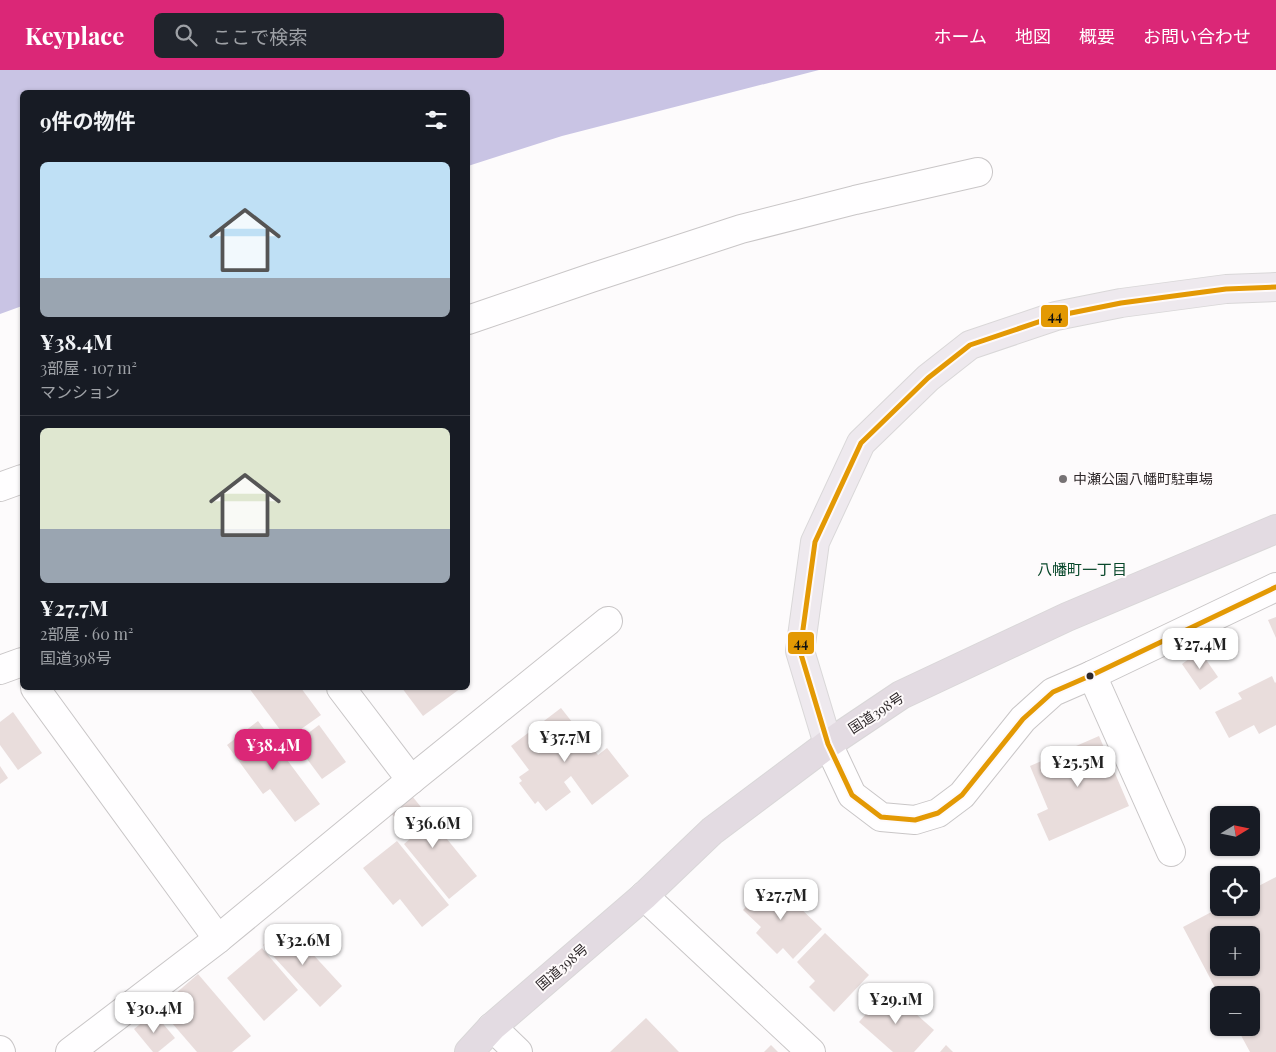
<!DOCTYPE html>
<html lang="ja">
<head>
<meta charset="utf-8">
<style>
	body { margin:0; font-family:"Playfair Display","Noto Sans JP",serif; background:#20242c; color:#f1f3f6; height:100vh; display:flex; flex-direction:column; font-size:19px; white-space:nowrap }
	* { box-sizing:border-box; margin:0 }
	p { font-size:16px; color:#9ea1a6 }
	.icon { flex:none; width:28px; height:28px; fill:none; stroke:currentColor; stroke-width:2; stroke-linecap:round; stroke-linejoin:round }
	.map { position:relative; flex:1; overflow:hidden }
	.panel { position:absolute; left:20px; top:20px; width:450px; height:600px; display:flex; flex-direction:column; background:#171b24; border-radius:8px; box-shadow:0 1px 4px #0004 }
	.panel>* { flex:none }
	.needle { width:32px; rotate:80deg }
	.buttons { position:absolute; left:1210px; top:736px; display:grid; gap:10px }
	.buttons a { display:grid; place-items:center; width:50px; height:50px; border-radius:8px; background:#171b24; box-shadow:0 1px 4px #0004; font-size:25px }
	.price { position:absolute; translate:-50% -42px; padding:0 11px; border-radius:10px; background:#fff; color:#222; font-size:16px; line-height:32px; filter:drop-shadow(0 1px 2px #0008) }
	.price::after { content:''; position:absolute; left:50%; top:30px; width:15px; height:11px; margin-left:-8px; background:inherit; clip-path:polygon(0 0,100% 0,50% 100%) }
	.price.selected { background:#db2777; color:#fff }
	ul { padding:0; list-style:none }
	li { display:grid; align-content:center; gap:10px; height:265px; padding:0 20px }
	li+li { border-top:1px solid #363941 }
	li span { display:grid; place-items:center; height:155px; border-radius:8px; color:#555 }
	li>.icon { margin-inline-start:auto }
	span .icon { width:90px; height:90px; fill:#fffc; stroke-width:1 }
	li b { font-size:21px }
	h2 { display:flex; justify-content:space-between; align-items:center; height:60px; padding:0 20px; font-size:21px }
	header { display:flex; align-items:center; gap:30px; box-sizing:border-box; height:70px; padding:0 25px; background:#db2777; color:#fff }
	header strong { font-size:24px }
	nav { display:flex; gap:28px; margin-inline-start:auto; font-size:18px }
	.search { width:350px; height:45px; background:#20242c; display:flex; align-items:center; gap:12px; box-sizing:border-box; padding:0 18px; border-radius:8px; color:#9ea1a6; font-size:19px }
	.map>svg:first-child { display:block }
</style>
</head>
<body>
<header>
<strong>Keyplace</strong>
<div class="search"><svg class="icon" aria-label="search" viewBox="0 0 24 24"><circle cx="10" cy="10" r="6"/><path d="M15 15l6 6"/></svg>ここで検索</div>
<nav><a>ホーム</a><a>地図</a><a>概要</a><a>お問い合わせ</a></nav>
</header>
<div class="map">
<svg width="1276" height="982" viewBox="0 0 1276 982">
	<rect width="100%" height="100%" fill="#fdfbfc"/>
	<!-- water -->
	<polygon fill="#c9c4e4" points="0,0 819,0 562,66 468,96 468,22 22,22 22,236 0,244"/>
	<!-- building -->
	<g fill="#e9dddc" fill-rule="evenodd">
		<polygon points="1276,547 1276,568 1268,550"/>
		<polygon points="1200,581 1218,607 1200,620 1182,594"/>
		<polygon points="1272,606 1275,613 1276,612 1276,655 1259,664 1254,655 1229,668 1215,642 1242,629 1238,623"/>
		<polygon points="249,618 301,618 321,645 287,669"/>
		<polygon points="402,618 461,618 423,646"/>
		<polygon points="561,638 598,685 607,678 629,706 592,735 571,706 564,712 571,722 546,741 538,731 535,734 519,713 522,711 519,707 529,700 511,676"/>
		<polygon points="13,642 42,683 18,700 0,675 0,652"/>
		<polygon points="258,651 320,734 295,752 270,719 263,724 227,675"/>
		<polygon points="319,655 346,692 322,709 295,673"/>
		<polygon points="1099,666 1129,736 1049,771 1037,744 1048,739 1030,696"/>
		<polygon points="0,696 8,708 0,714"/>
		<polygon points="412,726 477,806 449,829 404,774 411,768 391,743"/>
		<polygon points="397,771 449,835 422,857 400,829 393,835 363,798"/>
		<path d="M1276,807v175h-26l-13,-24h14v-33h-32l-36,-68 36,-19h32v-18zM1219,865h32v33h-32z"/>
		<polygon points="771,810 822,859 793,889 783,878 777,884 756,863 761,857 743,840"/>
		<polygon points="286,855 342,916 320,937 263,875"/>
		<polygon points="825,863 869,905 834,942 809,917 815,911 797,892"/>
		<polygon points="262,878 298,920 264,951 227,908"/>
		<polygon points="198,904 251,966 232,982 197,982 159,938"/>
		<polygon points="888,919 934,960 914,982 893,982 859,952"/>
		<polygon points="154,943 175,968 158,982 153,982 134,959"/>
		<polygon points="646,948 679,982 610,982"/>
		<polygon points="771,975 778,982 764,982"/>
		<polygon points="946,975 953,982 940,982"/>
	</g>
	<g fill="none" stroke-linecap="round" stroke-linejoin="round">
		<defs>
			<g id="minor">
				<polyline points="468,250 591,208 741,159 855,130 978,102"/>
				<polyline points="0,417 22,409"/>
				<polyline points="0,600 22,592"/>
				<polyline points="1092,605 1171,782"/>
				<polyline points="35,618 218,869"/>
				<polyline points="341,618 411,710"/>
				<polyline points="828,674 852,725 881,747 915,750 938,743 962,725 1023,649 1053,622 1092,605 1276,517"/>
				<polyline points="644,826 811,982"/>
				<polyline points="492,957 518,982"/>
				<polyline points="0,980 1,982"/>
				<polyline points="70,982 218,869 411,710 608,551"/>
			</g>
			<polyline id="major" points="828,674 800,581 815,472 861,373 928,308 970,275 1056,246 1121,233 1226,219 1276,217"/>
			<polyline id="highway" points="469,982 492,957 644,826 712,761 828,674 901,625 1067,547 1276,459"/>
		</defs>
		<!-- minor casing -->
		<use href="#minor" stroke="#c9c6c7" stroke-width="30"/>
		<!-- major casing -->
		<use href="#major" stroke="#d9d7d8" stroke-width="30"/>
		<!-- highway casing -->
		<use href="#highway" stroke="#d9d7d8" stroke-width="30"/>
		<!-- minor -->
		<use href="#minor" stroke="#fffeff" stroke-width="28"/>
		<!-- major -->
		<use href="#major" stroke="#eee9ee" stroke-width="28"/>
		<!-- highway -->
		<use href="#highway" stroke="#e3dbe2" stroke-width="28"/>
		<defs>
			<polyline id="bus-1" points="1276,217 1226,219 1121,233 1056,246 970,275 928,308 861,373 815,472 800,581 828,674 852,725 881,747 915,750 938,743 962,725 1023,649 1053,622 1092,605 1276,517"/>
		</defs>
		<!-- bus-1 casing -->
		<use href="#bus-1" stroke="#fefafb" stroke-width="9"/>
		<!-- bus-1 -->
		<use href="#bus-1" stroke="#e39904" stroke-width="5"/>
	</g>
	<!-- markers -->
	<circle fill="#767274" stroke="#fefafb" stroke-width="2" cx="1063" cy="409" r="5"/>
	<circle fill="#2e282a" stroke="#fefafb" stroke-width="2" cx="1090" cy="606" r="4.5"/>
	<g text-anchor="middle" stroke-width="4" stroke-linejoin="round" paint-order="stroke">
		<!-- poi labels -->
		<g font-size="14" fill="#2e282a" stroke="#fefafb" text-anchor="start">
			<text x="1073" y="414">中瀬公園八幡町駐車場</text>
		</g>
		<!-- street labels -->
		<g font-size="14" fill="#2e282a" stroke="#fefafb">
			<text transform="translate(876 643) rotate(-33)" y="5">国道398号</text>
			<text transform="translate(562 897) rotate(-41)" y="5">国道398号</text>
		</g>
		<!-- neighbourhood labels -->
		<g font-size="15" fill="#07472a" stroke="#fefafb">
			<text x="1082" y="505">八幡町一丁目</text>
		</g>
	</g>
	<g stroke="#fefafb" stroke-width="2">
		<rect x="1040" y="234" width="29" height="24" rx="5" fill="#e39904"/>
		<rect x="787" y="561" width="28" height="24" rx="5" fill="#e39904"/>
	</g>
	<g font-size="14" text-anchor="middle" font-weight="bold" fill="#111">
		<text x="1055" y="251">44</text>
		<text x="801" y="578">44</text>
	</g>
</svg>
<div class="buttons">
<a><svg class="needle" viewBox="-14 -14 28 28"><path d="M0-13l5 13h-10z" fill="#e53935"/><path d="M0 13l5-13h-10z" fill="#9ea1a6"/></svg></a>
<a><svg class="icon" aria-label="locate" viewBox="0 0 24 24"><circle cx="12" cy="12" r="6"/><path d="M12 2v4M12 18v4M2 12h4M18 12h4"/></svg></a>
<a>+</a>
<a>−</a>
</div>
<b class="price" style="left:1200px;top:600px">¥27.4M</b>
<b class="price" style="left:565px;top:693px">¥37.7M</b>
<b class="price selected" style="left:273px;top:701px">¥38.4M</b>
<b class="price" style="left:1078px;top:718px">¥25.5M</b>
<b class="price" style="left:433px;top:779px">¥36.6M</b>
<b class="price" style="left:781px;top:851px">¥27.7M</b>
<b class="price" style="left:303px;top:896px">¥32.6M</b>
<b class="price" style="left:896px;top:955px">¥29.1M</b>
<b class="price" style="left:154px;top:964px">¥30.4M</b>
<section class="panel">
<h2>9件の物件<svg class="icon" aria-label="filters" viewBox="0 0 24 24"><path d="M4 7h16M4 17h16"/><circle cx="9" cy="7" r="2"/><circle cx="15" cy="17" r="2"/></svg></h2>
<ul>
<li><span style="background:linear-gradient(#bfe0f5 75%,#9aa5b1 0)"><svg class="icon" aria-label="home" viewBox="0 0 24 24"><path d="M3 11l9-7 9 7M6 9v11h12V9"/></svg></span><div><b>¥38.4M</b><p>3部屋 · 107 m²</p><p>マンション</p></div></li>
<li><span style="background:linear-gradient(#dfe7d0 65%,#9aa5b1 0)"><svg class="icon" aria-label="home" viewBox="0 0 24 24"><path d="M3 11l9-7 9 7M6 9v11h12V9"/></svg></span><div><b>¥27.7M</b><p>2部屋 · 60 m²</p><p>国道398号</p></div></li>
</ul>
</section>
</div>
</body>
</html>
